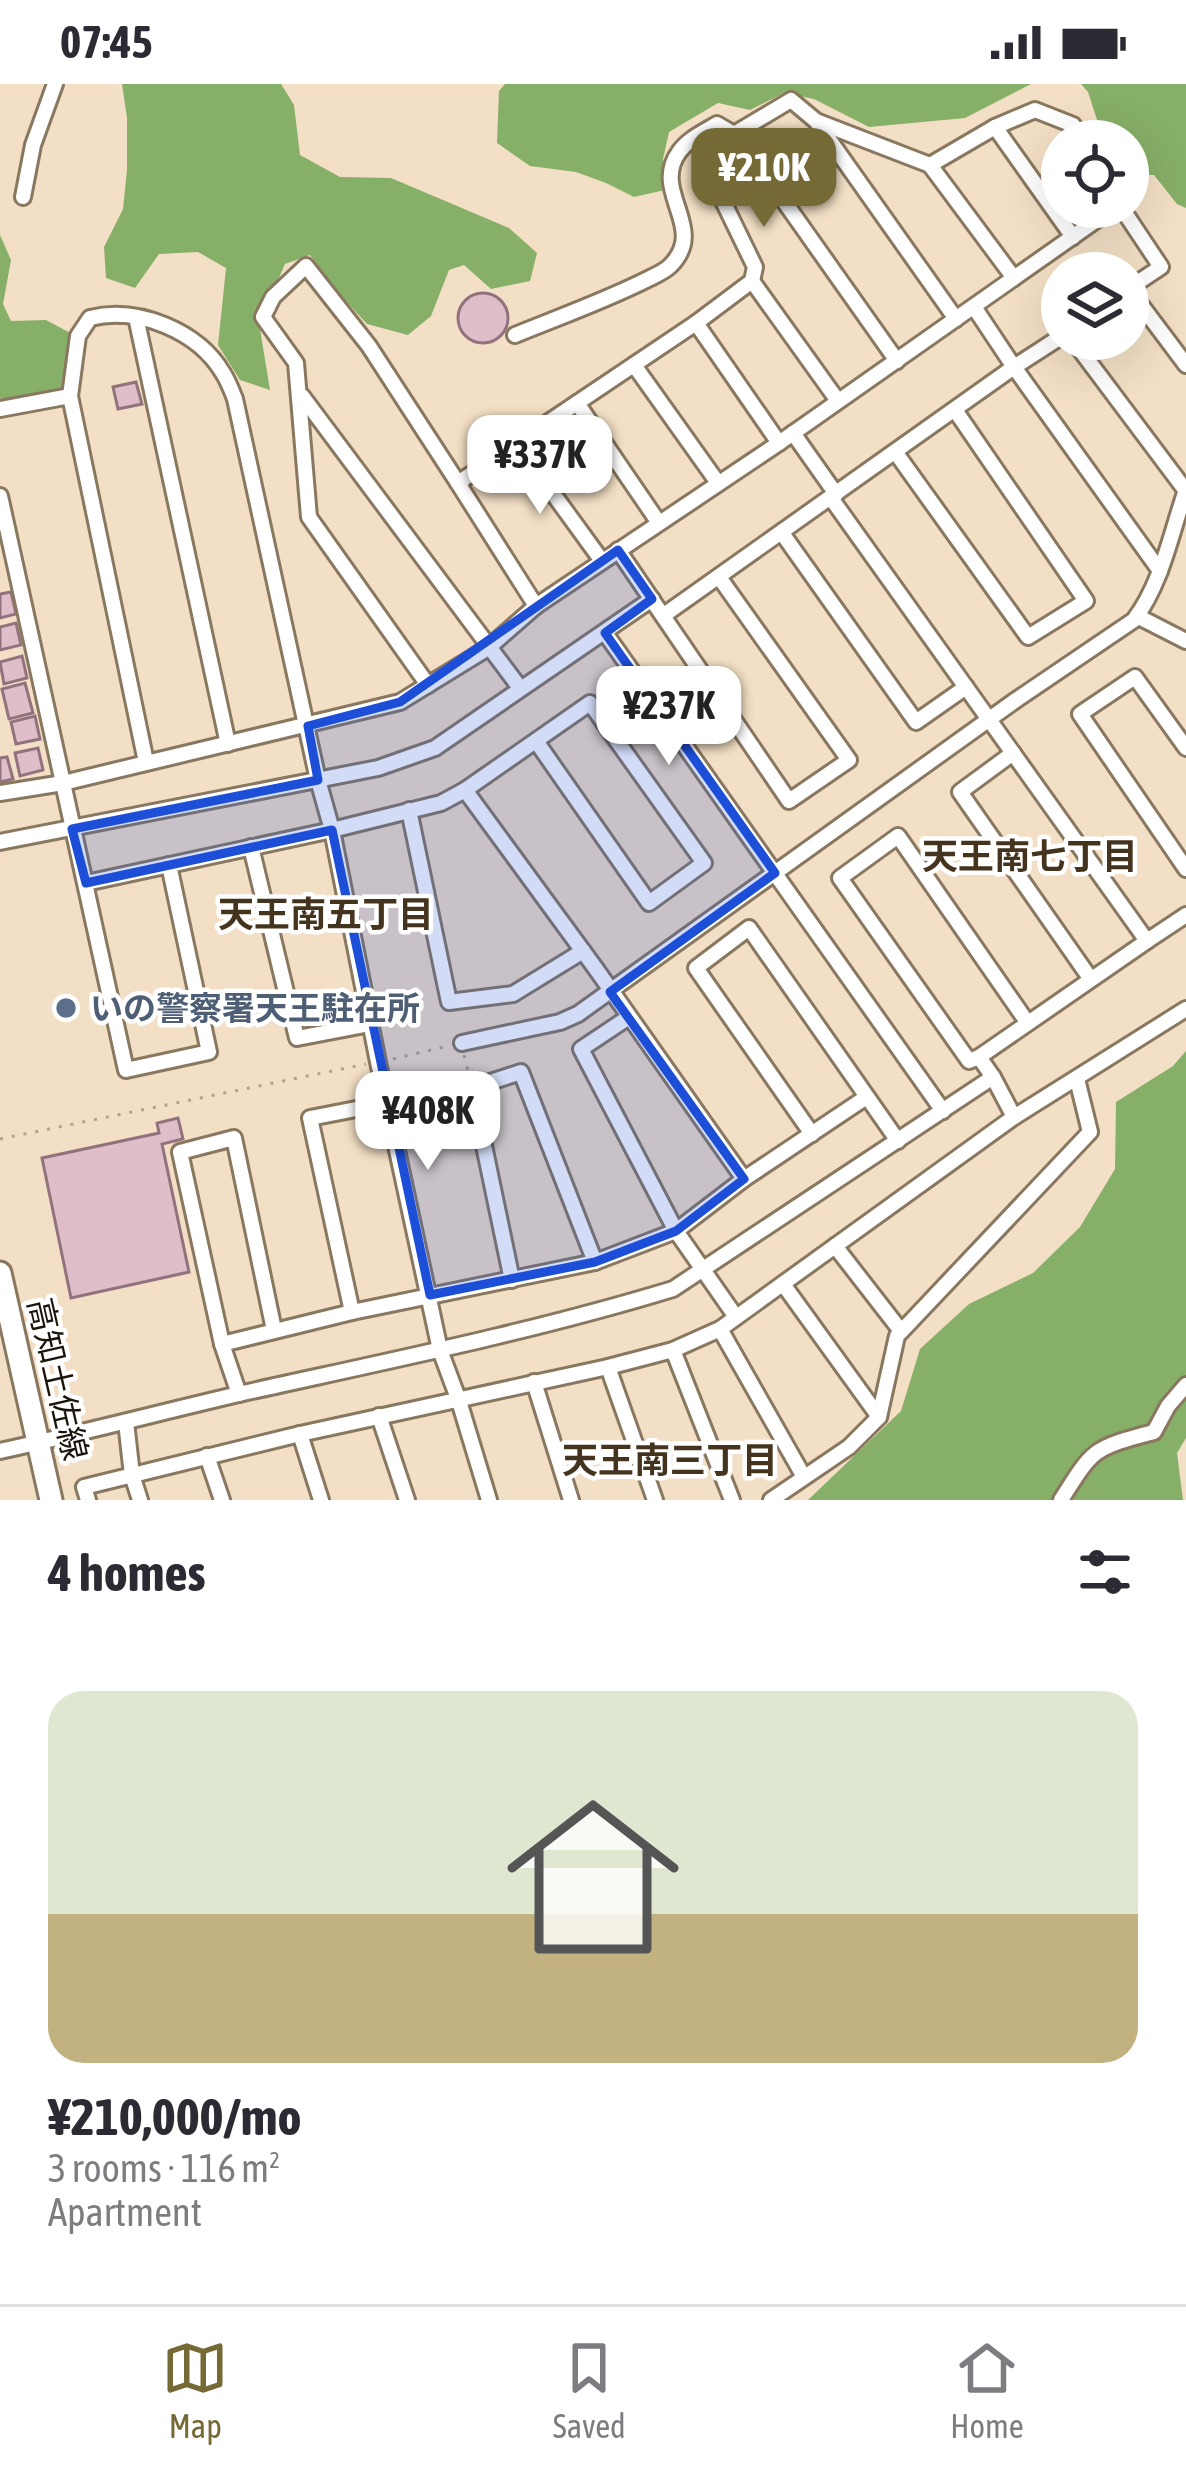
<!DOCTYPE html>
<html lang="en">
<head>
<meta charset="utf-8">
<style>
	body { margin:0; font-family:"Asap Condensed","Noto Sans JP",sans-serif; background:#f7f7f7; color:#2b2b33; height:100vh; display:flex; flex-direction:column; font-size:45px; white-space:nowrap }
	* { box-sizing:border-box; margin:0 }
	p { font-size:39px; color:#7c7c81 }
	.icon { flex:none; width:66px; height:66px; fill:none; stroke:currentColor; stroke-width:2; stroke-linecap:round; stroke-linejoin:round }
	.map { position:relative; height:1416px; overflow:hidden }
	.details { display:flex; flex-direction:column; background:#fff; flex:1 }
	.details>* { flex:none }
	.controls { position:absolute; left:1041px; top:36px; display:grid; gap:24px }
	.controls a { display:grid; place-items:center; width:108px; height:108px; border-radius:50%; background:#fff; box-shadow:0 12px 48px #0002; font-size:60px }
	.price { position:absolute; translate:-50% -102px; padding:0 27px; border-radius:24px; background:#fff; color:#222; font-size:39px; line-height:78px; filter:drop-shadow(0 3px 6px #0008) }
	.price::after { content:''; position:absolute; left:50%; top:72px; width:36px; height:27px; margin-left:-18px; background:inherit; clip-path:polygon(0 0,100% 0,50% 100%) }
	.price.active { background:#756936; color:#fff }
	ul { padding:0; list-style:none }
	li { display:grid; align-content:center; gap:24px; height:636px; padding:0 48px }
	li span { display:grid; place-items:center; height:372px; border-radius:36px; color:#555 }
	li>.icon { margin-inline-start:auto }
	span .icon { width:216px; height:216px; fill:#fffc; stroke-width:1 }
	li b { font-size:51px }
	h2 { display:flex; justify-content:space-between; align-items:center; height:144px; padding:0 48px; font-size:51px }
	.status { display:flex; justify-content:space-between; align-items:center; height:84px; padding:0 60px; background:#fff; direction:ltr }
	.status svg { height:33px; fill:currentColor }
	.tabs { display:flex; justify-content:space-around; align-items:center; height:168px; border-top:3px solid #e1e1e2; background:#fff; font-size:33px; color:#7c7c81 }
	.tabs a { display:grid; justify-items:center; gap:6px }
	.tabs .active { color:#756936 }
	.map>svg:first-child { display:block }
</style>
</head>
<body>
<div class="status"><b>07:45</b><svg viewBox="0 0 49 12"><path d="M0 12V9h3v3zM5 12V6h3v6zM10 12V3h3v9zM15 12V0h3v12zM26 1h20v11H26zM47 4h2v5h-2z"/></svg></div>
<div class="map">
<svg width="1186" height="1416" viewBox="0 0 1186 1416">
	<rect width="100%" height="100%" fill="#f3dfc5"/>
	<!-- forest -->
	<g fill="#86af67">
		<polygon points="122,0 281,0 294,21 300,71 340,93 391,94 509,144 537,169 530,197 491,205 464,181 449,186 431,232 408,251 367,240 332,202 310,171 285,180 259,239 270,306 240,296 218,261 226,184 198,168 159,170 135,204 106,194 104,163 123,125 127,86 127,34"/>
		<polygon points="505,0 1031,0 965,34 869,43 814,15 784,9 750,26 718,19 669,48 663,75 665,106 634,113 606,99 576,88 530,82 497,59 499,7"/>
		<polygon points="1081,0 1186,0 1186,124 1177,120 1154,91 1128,90 1128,57 1104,57 1088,8"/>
		<polygon points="0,151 11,176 3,220 11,237 46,236 74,251 67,290 62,306 5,318 0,314"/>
		<polygon points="1186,967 1186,1354 1177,1369 1183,1416 808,1416 901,1327 920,1265 969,1220 1033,1189 1080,1143 1115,1085 1116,1018 1173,982"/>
	</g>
	<!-- building -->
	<g fill="#dfbdc9" stroke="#91737e" stroke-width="3">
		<circle cx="483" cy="234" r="25"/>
		<polygon points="136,298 142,320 118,325 113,303"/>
		<polygon points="11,508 16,530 0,534 0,510"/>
		<polygon points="16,539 21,561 0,566 0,543"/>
		<polygon points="22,572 27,594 4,600 0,578"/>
		<polygon points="25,599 33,629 9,635 2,605"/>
		<polygon points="35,632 40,655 16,660 11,638"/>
		<polygon points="38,664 43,686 20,692 15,669"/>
		<polygon points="7,673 13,695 0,698 0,674"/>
		<polygon points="178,1034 183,1055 162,1060 189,1188 71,1214 42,1074 159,1049 157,1039"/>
	</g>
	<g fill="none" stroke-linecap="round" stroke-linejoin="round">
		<defs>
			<g id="street">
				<polyline points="816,37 930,81 995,43 1035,26 1073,41 1083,57"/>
				<polyline points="995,43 1073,153"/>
				<polyline points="738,52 897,277"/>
				<polyline points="930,81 1014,194"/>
				<polyline points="23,113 33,61 55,0"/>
				<polyline points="1121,123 1161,183 1128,205"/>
				<polyline points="752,197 838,317"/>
				<polyline points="1129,205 1186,281"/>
				<polyline points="974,223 1014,283 1160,487"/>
				<polyline points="136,233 228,660"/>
				<polyline points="696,239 779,359"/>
				<path d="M515,251c44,-18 89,-34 131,-55 8,-4 18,-8 24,-14 39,-38 -20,-74 9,-114 9,-13 25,-20 38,-28l17,10"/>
				<polyline points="1072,255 1186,407"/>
				<polyline points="634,281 718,399"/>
				<polyline points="302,312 520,604"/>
				<polyline points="577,319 659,439"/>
				<polyline points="0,325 70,312"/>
				<polyline points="793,349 836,410"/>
				<polyline points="517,360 602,477"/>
				<polyline points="896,369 1028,553 1086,517 955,326"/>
				<polyline points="458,399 536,522"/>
				<polyline points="0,412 126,986 209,968 169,781"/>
				<polyline points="831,414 1147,857 979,973 993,993 1014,1033"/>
				<polyline points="782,449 916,638 966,603"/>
				<polyline points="618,466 789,717 849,676 719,493"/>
				<polyline points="664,531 1014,283 1062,252"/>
				<polyline points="1137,532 1186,557"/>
				<polyline points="605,549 943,1027"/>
				<polyline points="428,601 309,433 296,279 263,233 273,213 306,182 369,262 458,399 696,239 752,197 755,183 704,78 738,52 734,50 791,16 816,37 956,235"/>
				<polyline points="1186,664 1135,593 1080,630 1186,785"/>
				<polyline points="1013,669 960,708 1090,894"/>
				<path d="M146,678l-76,-366 8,-60 12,-18c48,-12 108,13 133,55 5,8 9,18 12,26l83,381 14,50 46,232 62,288 19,51 30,99"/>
				<polyline points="465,706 596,885 744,1095"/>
				<polyline points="0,709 63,699 400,618 488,564 536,522 779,359 1115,123"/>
				<polyline points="409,726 449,918 513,910 583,867"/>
				<polyline points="0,758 378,684 435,664 652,515"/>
				<polyline points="251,763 297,954 370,940"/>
				<polyline points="86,799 332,746 441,719 465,706 590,619 704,779 649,819 536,657"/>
				<polyline points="1147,857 1186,831"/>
				<polyline points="629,933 581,965 676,1147 736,1233"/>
				<path d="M462,959l98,-21 18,-8 438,-314 118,-80c28,-37 37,-87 52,-130"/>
				<polyline points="979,973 969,977 840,794 898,752 1027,938"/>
				<polyline points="812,1050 696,884 749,844 898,1057"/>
				<polyline points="835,1162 901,1247"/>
				<polyline points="512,1196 472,1004 521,988 595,1178"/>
				<polyline points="783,1200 879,1333"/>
				<polyline points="352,1228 310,1034 387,1019"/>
				<polyline points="720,1245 804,1393"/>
				<polyline points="222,1260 352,1228 595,1178 676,1147 744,1095 865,1014"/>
				<polyline points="673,1266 732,1416"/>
				<polyline points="608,1283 655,1416"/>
				<polyline points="534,1298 571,1416"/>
				<polyline points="239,1310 222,1260 180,1068 234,1054 274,1246"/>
				<polyline points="379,1332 407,1416"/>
				<polyline points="126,1338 132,1391 140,1416"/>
				<polyline points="300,1350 321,1416"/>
				<path d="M0,1367c81,-18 162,-39 243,-58 144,-32 289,-61 430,-104l320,-212"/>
				<polyline points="207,1372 222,1416"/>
				<polyline points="88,1416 84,1403 300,1350 608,1283 673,1266 720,1245 1014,1033 1186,925"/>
				<polyline points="771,1416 849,1363 879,1333 897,1252 1090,1048 1077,995"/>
				<path d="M1061,1416c33,-53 33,-52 93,-68l14,-26 18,-21"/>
			</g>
			<polyline id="primary" points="0,1189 51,1416"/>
		</defs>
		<!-- street casing -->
		<use href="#street" stroke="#89775f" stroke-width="20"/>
		<!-- primary casing -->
		<use href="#primary" stroke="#89775f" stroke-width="27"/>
		<!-- path -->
		<g stroke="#b2a28d" stroke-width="3" stroke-dasharray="3 9" stroke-linecap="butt">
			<polyline points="464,971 469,991"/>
			<polyline points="393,975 448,962"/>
			<polyline points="0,1055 366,980"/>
		</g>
		<!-- street -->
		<use href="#street" stroke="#fff" stroke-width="14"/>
		<!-- primary -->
		<use href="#primary" stroke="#fff" stroke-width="21"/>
	</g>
	<!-- marked area -->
	<path fill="#1d4ed8" fill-opacity="0.2" stroke="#1d4ed8" stroke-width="9" stroke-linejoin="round" d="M618,466l34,49 -47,34 170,240 -165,119 134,187 -68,52 -81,31 -165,33 -98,-465 -246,53 -14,-54 246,-49 -10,-54 92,-24z"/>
	<!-- markers -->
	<circle fill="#5c6f8a" stroke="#fff" stroke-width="4.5" cx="66" cy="924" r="12"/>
	<g text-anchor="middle" stroke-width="9" stroke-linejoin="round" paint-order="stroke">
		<!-- service labels -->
		<g font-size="33" font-weight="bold" fill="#4e5e75" stroke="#fff" text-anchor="start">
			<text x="90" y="936">いの警察署天王駐在所</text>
		</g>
		<!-- street labels -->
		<g font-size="33" fill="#1b140b" stroke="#fff">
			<text transform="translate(58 1295) rotate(77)" y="12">高知土佐線</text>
		</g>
		<!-- neighbourhood labels -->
		<g font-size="36" font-weight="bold" fill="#44341e" stroke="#fff">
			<text x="1030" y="785">天王南七丁目</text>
			<text x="326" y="843">天王南五丁目</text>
			<text x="670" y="1389">天王南三丁目</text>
		</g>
	</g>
</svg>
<div class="controls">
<a><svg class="icon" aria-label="locate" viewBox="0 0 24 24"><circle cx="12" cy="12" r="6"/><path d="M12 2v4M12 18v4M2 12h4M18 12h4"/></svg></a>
<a><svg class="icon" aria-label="layers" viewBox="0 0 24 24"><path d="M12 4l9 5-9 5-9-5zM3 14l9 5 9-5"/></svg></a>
</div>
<b class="price active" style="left:764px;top:146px">¥210K</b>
<b class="price" style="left:540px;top:433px">¥337K</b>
<b class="price" style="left:669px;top:684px">¥237K</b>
<b class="price" style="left:428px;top:1089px">¥408K</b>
</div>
<section class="details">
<h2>4 homes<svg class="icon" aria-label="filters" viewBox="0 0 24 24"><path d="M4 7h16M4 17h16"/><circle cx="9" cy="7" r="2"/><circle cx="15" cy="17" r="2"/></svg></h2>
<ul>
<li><span style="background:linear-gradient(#dfe7d0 60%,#c2b280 0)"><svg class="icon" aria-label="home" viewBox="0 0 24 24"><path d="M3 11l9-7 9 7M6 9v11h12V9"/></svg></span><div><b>¥210,000/mo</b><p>3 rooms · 116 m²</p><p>Apartment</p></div></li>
</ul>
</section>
<nav class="tabs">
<a class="active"><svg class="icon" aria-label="map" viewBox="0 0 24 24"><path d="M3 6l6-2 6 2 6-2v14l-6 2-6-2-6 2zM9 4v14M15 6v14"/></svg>Map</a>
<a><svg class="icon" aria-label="saved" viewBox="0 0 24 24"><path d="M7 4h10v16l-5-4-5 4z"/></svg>Saved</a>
<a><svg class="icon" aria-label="home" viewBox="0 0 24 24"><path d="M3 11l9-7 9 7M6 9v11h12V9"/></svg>Home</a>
</nav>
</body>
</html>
